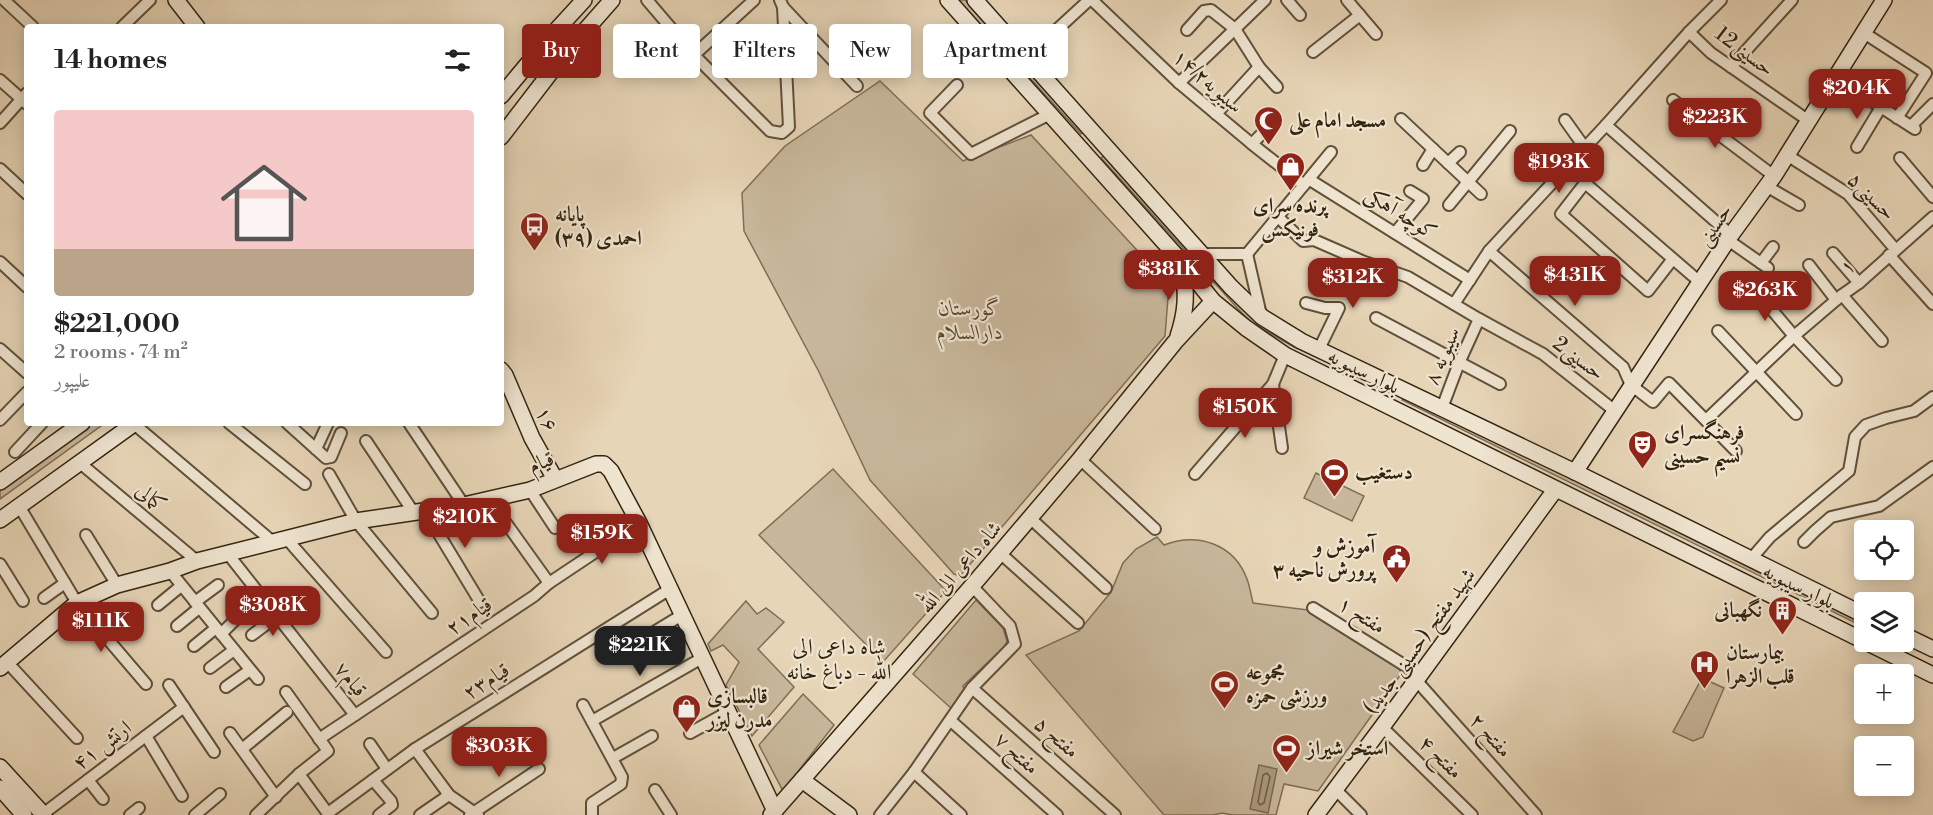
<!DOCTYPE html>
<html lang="en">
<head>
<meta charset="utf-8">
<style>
	body { margin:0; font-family:"Libre Bodoni",Amiri,serif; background:#f2f2f2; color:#222; height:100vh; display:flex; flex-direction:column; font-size:22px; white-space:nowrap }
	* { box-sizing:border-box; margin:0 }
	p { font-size:20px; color:#767676 }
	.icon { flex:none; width:33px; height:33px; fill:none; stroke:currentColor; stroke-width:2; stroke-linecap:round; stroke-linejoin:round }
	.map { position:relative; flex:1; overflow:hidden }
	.panel { position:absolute; left:24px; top:24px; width:480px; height:402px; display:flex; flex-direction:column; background:#fff; border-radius:6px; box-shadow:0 3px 15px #0003 }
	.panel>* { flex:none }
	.hud { position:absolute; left:522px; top:24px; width:570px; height:54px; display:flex; gap:12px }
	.tools { position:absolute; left:1854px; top:520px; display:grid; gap:12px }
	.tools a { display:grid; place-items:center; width:60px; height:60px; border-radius:6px; background:#fff; box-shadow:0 3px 15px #0003; font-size:30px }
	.price { position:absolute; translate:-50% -51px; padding:0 14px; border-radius:12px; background:#8f2418; color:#fff; font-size:20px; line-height:39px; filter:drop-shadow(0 2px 3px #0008) }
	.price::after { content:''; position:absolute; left:50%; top:36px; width:18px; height:14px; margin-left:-9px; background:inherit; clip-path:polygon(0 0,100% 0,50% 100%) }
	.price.on { background:#222; color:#fff }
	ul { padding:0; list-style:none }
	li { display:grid; align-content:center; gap:12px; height:318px; padding:0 30px }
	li+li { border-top:2px solid #e0e0e0 }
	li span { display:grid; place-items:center; height:186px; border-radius:6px; color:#555 }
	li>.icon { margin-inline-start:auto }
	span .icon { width:108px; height:108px; fill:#fffc; stroke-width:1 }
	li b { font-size:26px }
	h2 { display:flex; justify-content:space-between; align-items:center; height:72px; padding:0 30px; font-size:26px }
	.tag { padding:0 21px; border-radius:6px; background:#fff; box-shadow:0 3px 15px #0003; font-size:21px; line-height:54px }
	.tag.on { background:#8f2418; color:#fff }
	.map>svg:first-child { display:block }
</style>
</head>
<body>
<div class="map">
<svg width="1933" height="815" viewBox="0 0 1933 815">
	<rect width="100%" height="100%" fill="#e7d5b7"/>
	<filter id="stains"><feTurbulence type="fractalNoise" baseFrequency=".00333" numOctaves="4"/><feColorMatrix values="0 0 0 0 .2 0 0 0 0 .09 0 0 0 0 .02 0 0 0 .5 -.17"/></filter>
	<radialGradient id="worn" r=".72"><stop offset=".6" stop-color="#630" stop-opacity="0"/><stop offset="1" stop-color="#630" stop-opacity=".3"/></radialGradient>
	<!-- green -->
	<g fill="#c8b79b" stroke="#7e6e56" stroke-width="1.5">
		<polygon points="958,0 965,0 1083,132 1081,134"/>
		<polygon points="880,81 963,161 1031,135 1169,285 1165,336 960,576 954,574 870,480 819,372 744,231 742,193 785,146"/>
		<polygon points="1104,156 1254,320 1375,380 1373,383 1294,347 1250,322 1101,158"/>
		<polygon points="1404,396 1864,623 1864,627 1402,400"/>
		<polygon points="93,423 105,423 0,499 0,490"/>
		<polygon points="833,469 946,591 883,662 759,535"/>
		<polygon points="1316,473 1364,496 1352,521 1304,498"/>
		<path d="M1157,537l7,8c34,-13 70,-1 83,34 3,8 4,16 6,24l55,7 90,53 3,11 -83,117 -34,-7 -8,31h-43l-11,-2 -9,2h-49l-138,-160 53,-24 32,-39 12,-29 13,-14z"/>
		<polygon points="976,600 1003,628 1007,641 1005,646 963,686 965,693 952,709 913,674"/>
		<polygon points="746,601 757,614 766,608 784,622 758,649 794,687 752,736 726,685 739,662 723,645 711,651 708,644"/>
		<polygon points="1702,678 1724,688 1703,737 1693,741 1673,732"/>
		<polygon points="803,694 834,725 783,791 759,745"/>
	</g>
	<!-- water -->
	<polygon fill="#aa997e" stroke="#7a6a52" stroke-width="1.5" points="1259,765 1277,769 1268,813 1250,809"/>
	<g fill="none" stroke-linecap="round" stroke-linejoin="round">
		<!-- shore -->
		<polygon stroke="#6e5e47" stroke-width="1.5" points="1267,773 1270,777 1264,803 1260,805 1258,802 1263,775"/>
		<defs>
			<g id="street">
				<polyline points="4,0 33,27"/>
				<polyline points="647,0 694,55 770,131 782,133 789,127 783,7 780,0"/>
				<polyline points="1092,0 1179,83 1252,144 1304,185"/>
				<polyline points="1287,0 1300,15"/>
				<polyline points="1347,0 1376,34"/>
				<polyline points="783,7 857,86"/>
				<polyline points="122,27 150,0"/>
				<polyline points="1187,30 1204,11 1211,10 1235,29 1259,67 1277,87"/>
				<polyline points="1689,32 1711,53 1809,121"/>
				<polyline points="1864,33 1926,73 1897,118"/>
				<polyline points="1313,52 1360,15"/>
				<polyline points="694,55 754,0"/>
				<polyline points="1026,58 1089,0"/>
				<polyline points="1731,67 1792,0"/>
				<polyline points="1836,78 1915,129"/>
				<polyline points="0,80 27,104"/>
				<polyline points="1179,83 1265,0"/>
				<polyline points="957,85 930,113 971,154 1050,114"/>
				<polyline points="1673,100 1774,176"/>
				<polyline points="1216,114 1259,67"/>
				<polyline points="1401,119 1481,194"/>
				<polyline points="1565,120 1585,148"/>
				<polyline points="0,123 27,93"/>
				<polyline points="1606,125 1731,235"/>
				<polyline points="1911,126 1933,104"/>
				<polyline points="1252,144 1272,123"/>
				<polyline points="1857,147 1881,107"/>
				<polyline points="1787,155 1848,194 1895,249"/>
				<polyline points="1900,158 1933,197"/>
				<polyline points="1448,163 1460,152"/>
				<polyline points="1423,165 1433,149"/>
				<polyline points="0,169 27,194"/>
				<polyline points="1310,180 1470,280"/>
				<polyline points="1766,186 1799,205"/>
				<polyline points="1449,205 1510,131"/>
				<polyline points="1279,218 1303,241 1314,240 1362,261 1408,277 1479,319 1543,354 1615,411"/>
				<polyline points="1395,233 1423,199 1410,191"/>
				<polyline points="1728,240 1768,268"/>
				<polyline points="1489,251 1623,367 1631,385 1653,402 1669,383 1736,451"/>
				<polyline points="1833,253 1859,283"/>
				<polyline points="1203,254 1247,254"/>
				<polyline points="1247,254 1331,152"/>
				<polyline points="1247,254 1261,315"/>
				<polyline points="1889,255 1933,304"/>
				<polyline points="1672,260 1648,291 1561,214 1585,183 1701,283"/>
				<polyline points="0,262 27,287"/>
				<polyline points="1761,263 1773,247"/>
				<polyline points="1809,265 1836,300"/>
				<polyline points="1756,291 1794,336 1836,380"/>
				<polyline points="1842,295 1882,341"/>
				<polyline points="1306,303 1325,308 1339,308 1319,349"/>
				<polyline points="1454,304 1489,251 1606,125 1689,32 1721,0"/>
				<polyline points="1376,318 1500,384"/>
				<polyline points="1718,331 1796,414"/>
				<polyline points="0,349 27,373"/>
				<polyline points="1273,384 1282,448"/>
				<polyline points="1442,408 1459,363 1479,319"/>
				<polyline points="0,420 27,392"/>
				<polyline points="1706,420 1794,336 1842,295 1859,283 1933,217"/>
				<polyline points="229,423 305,484"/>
				<polyline points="287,423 326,458 331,457 341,433"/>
				<polyline points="409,423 464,505"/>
				<polyline points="134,424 273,542"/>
				<polyline points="366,441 414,513"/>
				<polyline points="316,449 328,423"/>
				<polyline points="15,452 42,423"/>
				<polyline points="1080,459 1155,529"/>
				<polyline points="80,463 197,561"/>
				<polyline points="329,474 356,521 432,613"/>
				<polyline points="1195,474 1273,384 1285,355"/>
				<polyline points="530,490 555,528"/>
				<polyline points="19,506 77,603 146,684"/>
				<polyline points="425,511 480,602"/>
				<polyline points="1030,518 1106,588"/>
				<polyline points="506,523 549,583"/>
				<polyline points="86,535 117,585"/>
				<polyline points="286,538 386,652"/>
				<polyline points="1804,542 1815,531 1831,517 1879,506 1933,467"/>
				<polyline points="1000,553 1078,623"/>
				<polyline points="228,554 355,715"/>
				<polyline points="1751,559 1770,537 1849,471 1855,437 1866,425 1886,418 1914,411 1933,397"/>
				<polyline points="0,564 23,601"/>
				<polyline points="170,571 258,679"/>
				<polyline points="44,598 65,583"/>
				<polyline points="195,602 218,585"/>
				<polyline points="158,605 181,586"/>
				<polyline points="1313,608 1420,675"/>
				<polyline points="177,626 199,608"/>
				<polyline points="221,634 239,616"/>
				<polyline points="252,635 276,617"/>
				<polyline points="194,646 216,628"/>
				<polyline points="626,649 682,615"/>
				<polyline points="7,662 77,738"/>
				<polyline points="210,668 234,650"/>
				<polyline points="1416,680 1536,815"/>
				<polyline points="169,685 214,752"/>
				<polyline points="226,687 250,670"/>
				<polyline points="972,688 1115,815"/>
				<polyline points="583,705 622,777 621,784 592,803 592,815"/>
				<polyline points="592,721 702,658"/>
				<polyline points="951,721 1057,815"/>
				<polyline points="1382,727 1472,815"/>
				<polyline points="230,733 276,797"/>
				<polyline points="690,733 728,712"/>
				<polyline points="146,736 182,796"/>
				<polyline points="319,739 534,596 549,583 639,523"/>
				<polyline points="370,744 387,769"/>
				<polyline points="242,749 287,712"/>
				<polyline points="415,749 449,795 478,815"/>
				<polyline points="613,758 652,736"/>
				<polyline points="914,772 961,815"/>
				<polyline points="299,774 329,815"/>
				<polyline points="88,780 103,799"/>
				<polyline points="373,780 391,801 392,805 379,815"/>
				<polyline points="1335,789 1361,815"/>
				<polyline points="655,790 671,815"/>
				<polyline points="328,813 415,749 670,589"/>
				<polyline points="43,814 184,707"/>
				<polyline points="130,815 139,808"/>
				<polyline points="195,815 220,794"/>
				<polyline points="256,815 299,774 328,751 286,692"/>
				<polyline points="420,815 449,795"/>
				<polyline points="470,815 539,769"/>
				<polyline points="880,815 914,772 972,688 1015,644 1010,626 972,586"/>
			</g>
			<g id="secondary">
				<polyline points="176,0 197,27"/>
				<polyline points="948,0 1180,260 1213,301 1246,328 1285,355 1864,641"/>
				<polyline points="975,0 1231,287 1262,317 1301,341 1575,472 1864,615"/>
				<polyline points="501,96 551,36 584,0"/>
				<polyline points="501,137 567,51 612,0"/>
				<path d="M1178,336c8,-24 10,-45 3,-70"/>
				<polyline points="501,370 505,375 532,438 555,479"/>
				<polyline points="1575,472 1731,235 1774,176 1884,0"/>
				<polyline points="0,482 82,423"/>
				<polyline points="0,520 135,423"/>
				<polyline points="1904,635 1933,649"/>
				<polyline points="1866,642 1933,675"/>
				<polyline points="0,668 77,603 117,585 170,571 197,561 356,521 464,505 530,490 596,464 604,464 611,471 639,523 775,811"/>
				<polyline points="0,767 44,815"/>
				<polyline points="802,780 849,815"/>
				<polyline points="0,788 24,815"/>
				<polyline points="771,815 972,586 1080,459 1175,342 1213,301"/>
				<polyline points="1316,815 1382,727 1555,490"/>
			</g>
		</defs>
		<!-- street casing -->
		<use href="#street" stroke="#60503a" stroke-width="14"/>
		<!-- secondary casing -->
		<use href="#secondary" stroke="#332410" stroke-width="18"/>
		<!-- street -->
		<use href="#street" stroke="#efe4d0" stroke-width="10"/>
		<!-- secondary -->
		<use href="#secondary" stroke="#efe4d0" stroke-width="15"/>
	</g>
	<!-- icons -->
	<defs>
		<symbol id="mosque-pin" viewBox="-11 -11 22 30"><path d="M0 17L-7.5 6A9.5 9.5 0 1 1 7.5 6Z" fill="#8f2418" stroke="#efe4d0"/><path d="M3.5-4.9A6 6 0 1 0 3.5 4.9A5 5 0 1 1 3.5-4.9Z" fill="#fff"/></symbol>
		<symbol id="shop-pin" viewBox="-11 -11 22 30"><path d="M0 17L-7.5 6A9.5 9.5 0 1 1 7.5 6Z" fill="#8f2418" stroke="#efe4d0"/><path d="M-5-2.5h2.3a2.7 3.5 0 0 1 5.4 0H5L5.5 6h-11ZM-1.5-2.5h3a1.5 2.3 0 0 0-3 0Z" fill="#fff"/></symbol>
		<symbol id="bus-pin" viewBox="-11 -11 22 30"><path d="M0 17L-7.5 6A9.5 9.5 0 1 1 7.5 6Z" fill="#8f2418" stroke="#efe4d0"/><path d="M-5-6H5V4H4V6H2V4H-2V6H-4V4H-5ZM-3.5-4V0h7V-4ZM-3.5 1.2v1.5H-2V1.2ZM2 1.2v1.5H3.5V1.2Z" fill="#fff"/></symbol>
		<symbol id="theatre-pin" viewBox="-11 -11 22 30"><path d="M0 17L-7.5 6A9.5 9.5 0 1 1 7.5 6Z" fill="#8f2418" stroke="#efe4d0"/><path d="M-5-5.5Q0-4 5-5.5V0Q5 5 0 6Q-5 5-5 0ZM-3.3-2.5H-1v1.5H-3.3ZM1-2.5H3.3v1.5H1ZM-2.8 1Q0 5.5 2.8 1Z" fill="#fff"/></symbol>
		<symbol id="stadium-pin" viewBox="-11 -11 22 30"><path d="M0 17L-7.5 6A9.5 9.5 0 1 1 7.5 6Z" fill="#8f2418" stroke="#efe4d0"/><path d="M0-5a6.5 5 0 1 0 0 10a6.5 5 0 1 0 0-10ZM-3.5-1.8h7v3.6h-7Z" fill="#fff"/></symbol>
		<symbol id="civic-pin" viewBox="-11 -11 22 30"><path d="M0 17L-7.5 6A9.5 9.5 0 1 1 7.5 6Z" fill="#8f2418" stroke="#efe4d0"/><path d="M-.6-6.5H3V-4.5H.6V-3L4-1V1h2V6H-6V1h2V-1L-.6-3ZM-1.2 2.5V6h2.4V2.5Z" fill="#fff"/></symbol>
		<symbol id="building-pin" viewBox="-11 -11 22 30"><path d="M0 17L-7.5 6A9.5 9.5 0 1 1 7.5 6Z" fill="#8f2418" stroke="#efe4d0"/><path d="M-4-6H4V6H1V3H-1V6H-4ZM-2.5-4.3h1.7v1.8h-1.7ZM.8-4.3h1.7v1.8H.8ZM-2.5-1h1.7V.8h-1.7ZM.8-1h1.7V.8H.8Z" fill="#fff"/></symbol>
		<symbol id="hospital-pin" viewBox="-11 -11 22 30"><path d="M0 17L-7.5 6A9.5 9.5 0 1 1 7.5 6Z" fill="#8f2418" stroke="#efe4d0"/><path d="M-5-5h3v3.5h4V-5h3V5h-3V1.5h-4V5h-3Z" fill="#fff"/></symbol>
	</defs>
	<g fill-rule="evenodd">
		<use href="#mosque-pin" x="1252" y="104" width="33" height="45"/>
		<use href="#shop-pin" x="1274" y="150" width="33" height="45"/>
		<use href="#bus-pin" x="518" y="210" width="33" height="45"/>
		<use href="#theatre-pin" x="1626" y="428" width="33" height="45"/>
		<use href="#stadium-pin" x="1318" y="456" width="33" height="45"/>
		<use href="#civic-pin" x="1380" y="542" width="33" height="45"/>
		<use href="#building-pin" x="1766" y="594" width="33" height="45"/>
		<use href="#hospital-pin" x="1688" y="648" width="33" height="45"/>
		<use href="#stadium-pin" x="1208" y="668" width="33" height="45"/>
		<use href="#shop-pin" x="670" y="692" width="33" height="45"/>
		<use href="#stadium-pin" x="1270" y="732" width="33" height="45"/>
	</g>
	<g text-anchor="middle" stroke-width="4.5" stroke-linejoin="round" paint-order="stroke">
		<!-- street labels -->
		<g font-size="21" fill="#332410" stroke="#efe4d0">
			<text transform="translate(1745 51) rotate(37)" y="7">حسینی12</text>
			<text transform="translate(1208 81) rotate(41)" y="7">سیبویه۱۴/۲</text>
			<text transform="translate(1872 196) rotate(45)" y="7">حسینی۵</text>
			<text transform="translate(1401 213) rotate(32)" y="7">کوچه آهکی</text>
			<text transform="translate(1714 225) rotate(-56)" y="7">حسینی</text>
			<text transform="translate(1847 266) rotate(-39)" y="7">۱</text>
			<text transform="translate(1442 356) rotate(-67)" y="7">سیبویه ۸</text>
			<text transform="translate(1579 358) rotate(37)" y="7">حسینی2</text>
			<text transform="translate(1364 371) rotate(26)" y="7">بلوار سیبویه</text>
			<text transform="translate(547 419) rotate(65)" y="7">۱۶</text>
			<text transform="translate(541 462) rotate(-22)" y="7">قیام</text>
			<text transform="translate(151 497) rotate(40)" y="7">کمالی</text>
			<text transform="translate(960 567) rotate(-49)" y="7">شاه داعی الی الله</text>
			<text transform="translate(1799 586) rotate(26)" y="7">بلوار سیبویه</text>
			<text transform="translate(1362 615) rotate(32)" y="7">مفتح ۱</text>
			<text transform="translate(469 616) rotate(-34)" y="7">قیام۲۱</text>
			<text transform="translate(1419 641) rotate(-54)" y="7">شهید مفتح (حسینی جدید)</text>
			<text transform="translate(351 679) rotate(51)" y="7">قیام۷</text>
			<text transform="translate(486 681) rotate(-32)" y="7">قیام۲۳</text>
			<text transform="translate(1491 735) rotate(48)" y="7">مفتح ۲</text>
			<text transform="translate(1057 737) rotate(41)" y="7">مفتح ۵</text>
			<text transform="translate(102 745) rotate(-37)" y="7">ارتش ۴۱</text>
			<text transform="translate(1017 753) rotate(42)" y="7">مفتح ۷</text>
			<text transform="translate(1441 757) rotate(44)" y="7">مفتح ۴</text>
		</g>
		<!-- poi labels -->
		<g font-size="21" font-weight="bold" fill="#332410" stroke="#efe4d0" text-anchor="start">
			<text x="1289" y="127">مسجد امام علی</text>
			<text x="1290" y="212" text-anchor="middle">پرنده سرای<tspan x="1290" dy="24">فونیکس</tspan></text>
			<text x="555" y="221">پایانه<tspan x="555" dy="24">احمدی (۳۹)</tspan></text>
			<text x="1664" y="439">فرهنگسرای<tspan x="1664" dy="24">نسیم حسینی</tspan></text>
			<text x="1355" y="479">دستغیب</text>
			<text x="1375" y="553" text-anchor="end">آموزش و<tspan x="1375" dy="24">پرورش ناحیه ۳</tspan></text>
			<text x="1762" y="617" text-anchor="end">نگهبانی</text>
			<text x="1726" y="659">بیمارستان<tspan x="1726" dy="24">قلب الزهرا</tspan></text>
			<text x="1246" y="679">مجموعه<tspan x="1246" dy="24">ورزشی حمزه</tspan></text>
			<text x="707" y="703">قالبسازی<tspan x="707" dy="24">مدرن لیزر</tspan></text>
			<text x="1307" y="755">استخر شیراز</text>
		</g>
		<!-- park labels -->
		<g font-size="21" font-style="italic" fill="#584933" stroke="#efe4d0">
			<text x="970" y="315">گورستان<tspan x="970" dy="24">دارالسلام</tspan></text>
		</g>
		<!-- neighbourhood labels -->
		<g font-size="22" fill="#332410" stroke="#efe4d0">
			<text x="839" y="654">شاه داعی الی<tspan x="839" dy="25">الله - دباغ خانه</tspan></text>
		</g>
	</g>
	<rect width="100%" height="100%" filter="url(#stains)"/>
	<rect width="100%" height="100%" fill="url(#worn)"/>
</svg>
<div class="tools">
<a><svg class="icon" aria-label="locate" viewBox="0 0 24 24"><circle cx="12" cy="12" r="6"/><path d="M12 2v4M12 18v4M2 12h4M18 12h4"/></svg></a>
<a><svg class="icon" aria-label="layers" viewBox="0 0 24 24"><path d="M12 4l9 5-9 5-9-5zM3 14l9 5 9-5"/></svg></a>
<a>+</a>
<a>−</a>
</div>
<b class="price" style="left:1857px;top:120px">$204K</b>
<b class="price" style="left:1715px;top:149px">$223K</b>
<b class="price" style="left:1559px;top:194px">$193K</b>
<b class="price" style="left:1169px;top:301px">$381K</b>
<b class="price" style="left:1575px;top:307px">$431K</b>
<b class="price" style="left:1353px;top:309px">$312K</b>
<b class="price" style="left:1765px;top:322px">$263K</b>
<b class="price" style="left:1245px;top:439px">$150K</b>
<b class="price" style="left:465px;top:549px">$210K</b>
<b class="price" style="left:602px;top:565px">$159K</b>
<b class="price" style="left:273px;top:637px">$308K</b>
<b class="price" style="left:101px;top:653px">$111K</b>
<b class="price on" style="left:640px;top:677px">$221K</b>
<b class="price" style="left:499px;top:778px">$303K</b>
<div class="hud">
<a class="tag on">Buy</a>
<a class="tag">Rent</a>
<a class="tag">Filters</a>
<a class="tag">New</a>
<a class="tag">Apartment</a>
</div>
<section class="panel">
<h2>14 homes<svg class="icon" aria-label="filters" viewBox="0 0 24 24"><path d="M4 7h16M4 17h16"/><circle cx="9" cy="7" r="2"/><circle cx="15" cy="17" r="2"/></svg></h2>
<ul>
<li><span style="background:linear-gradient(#f6c9c9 75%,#b9a48a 0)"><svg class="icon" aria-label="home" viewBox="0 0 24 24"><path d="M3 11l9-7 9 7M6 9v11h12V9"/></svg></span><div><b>$221,000</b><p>2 rooms · 74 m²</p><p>علیپور</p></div></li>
</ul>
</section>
</div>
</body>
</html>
